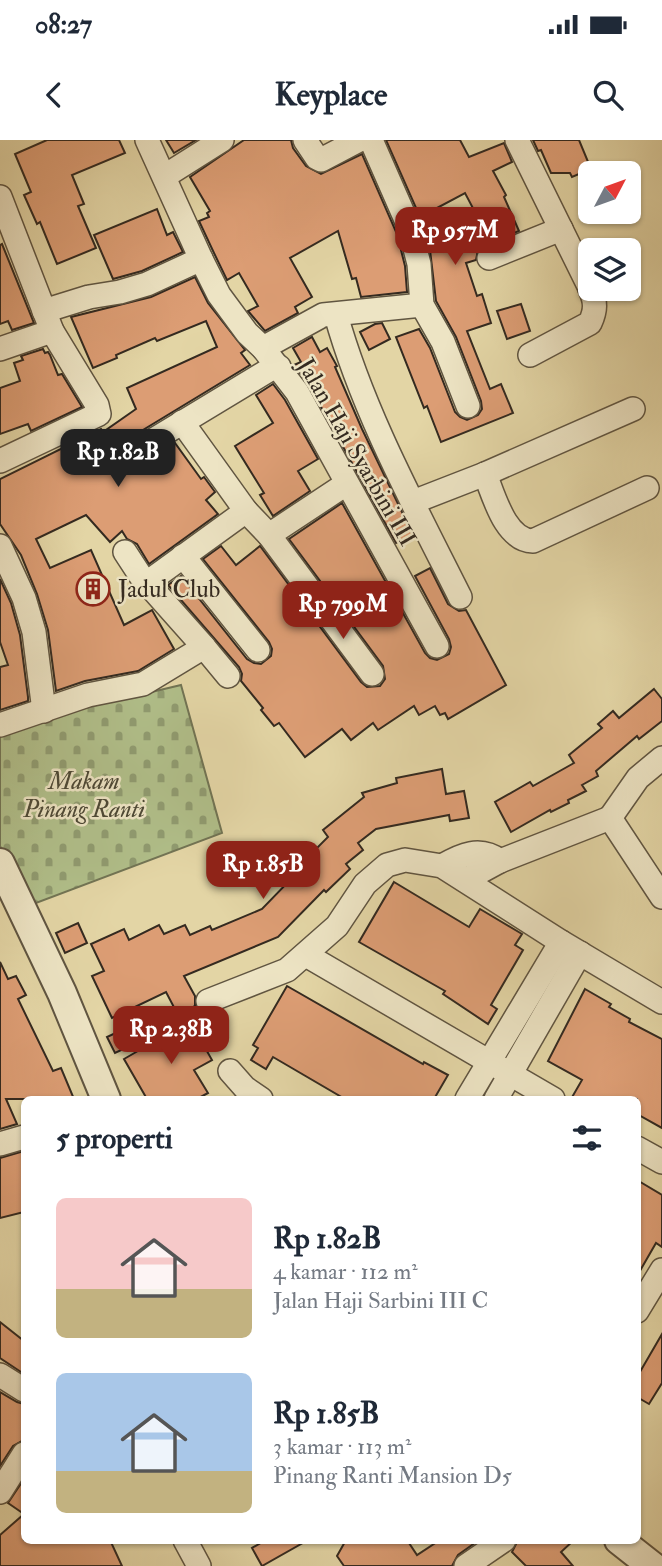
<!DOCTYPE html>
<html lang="id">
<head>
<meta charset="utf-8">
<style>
	body { margin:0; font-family:"IM FELL Double Pica",serif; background:#f6f6f7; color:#1f2937; height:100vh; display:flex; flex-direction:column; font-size:26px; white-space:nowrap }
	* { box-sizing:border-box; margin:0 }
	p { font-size:23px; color:#747a83 }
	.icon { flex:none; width:38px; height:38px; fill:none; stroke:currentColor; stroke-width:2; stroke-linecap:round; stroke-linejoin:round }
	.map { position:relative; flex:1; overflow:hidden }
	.details { position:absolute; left:21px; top:956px; width:620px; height:448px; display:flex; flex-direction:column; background:#fff; border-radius:10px; box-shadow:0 2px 5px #0004 }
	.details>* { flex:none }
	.needle { width:46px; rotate:49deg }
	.tools { position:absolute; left:578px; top:21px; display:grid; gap:14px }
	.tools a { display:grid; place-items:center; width:63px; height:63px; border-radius:10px; background:#fff; box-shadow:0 2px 5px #0004; font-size:35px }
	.price { position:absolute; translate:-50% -60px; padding:0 16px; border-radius:14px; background:#8f2418; color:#fff; font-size:23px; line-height:46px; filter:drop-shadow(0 2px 4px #0008) }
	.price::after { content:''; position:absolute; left:50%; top:42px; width:21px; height:16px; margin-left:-10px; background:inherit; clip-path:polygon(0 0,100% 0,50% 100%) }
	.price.current { background:#222; color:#fff }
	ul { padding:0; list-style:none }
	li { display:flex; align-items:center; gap:21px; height:175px; padding:0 35px }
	li span { display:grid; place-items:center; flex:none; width:196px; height:140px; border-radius:10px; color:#555 }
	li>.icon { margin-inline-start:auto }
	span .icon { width:84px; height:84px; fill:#fffc; stroke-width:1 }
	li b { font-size:30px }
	h2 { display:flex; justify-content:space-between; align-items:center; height:84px; padding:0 35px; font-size:30px }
	.status { display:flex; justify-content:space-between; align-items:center; height:49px; padding:0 35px; background:#fff; direction:ltr }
	.status svg { height:19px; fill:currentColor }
	header { display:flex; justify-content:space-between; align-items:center; height:91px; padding:0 35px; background:#fff; font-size:32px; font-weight:700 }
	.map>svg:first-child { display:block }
</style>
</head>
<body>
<div class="status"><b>08:27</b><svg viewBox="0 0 49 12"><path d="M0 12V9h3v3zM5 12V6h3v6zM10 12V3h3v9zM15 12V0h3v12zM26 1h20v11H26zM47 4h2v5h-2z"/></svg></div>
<header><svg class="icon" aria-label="back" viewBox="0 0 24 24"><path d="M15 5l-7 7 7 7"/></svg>Keyplace<svg class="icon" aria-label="search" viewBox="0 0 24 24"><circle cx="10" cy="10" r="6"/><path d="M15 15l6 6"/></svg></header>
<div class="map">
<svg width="662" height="1426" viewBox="0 0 662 1426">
	<defs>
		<pattern id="cemetery-stones" width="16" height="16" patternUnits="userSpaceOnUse" patternTransform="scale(1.75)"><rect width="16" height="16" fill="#b0be89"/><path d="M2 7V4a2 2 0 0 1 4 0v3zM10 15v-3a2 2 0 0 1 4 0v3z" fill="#909b70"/></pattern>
	</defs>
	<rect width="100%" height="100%" fill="#e3d5a5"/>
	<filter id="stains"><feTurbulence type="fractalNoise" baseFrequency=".00286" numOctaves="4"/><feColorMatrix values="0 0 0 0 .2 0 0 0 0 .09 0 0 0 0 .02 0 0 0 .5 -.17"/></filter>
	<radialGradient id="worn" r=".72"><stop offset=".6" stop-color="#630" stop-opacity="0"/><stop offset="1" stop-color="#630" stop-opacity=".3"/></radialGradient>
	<!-- cemetery -->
	<polygon fill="url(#cemetery-stones)" stroke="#727454" stroke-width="2" points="181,545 222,693 28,766 0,706 0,588"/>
	<!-- building -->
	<g fill="#dc9d74" stroke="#342a20" stroke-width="2">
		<polygon points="47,0 119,0 125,13 72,35 84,64 78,66 96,108 57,124 40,82 37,84 24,55 31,52 15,14"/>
		<polygon points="166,0 196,0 174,13"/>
		<polygon points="244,0 291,0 293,8 306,26 321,34 362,14 397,94 405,126 407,152 361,157 356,138 352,139 338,91 290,118 312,157 295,167 298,173 265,191 248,171 258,166 239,133 227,140 214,113 199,81 209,77 207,73 210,71 190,37"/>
		<polygon points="386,0 460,0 469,17 504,3 512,22 493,31 506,55 504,57 519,91 483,105 478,110 476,120 466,123 477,156 482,154 491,183 467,191 490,249 501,244 513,273 441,302 427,266 424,268 396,197 419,189 430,208 455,272 460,277 467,280 478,275 482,269 481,261 456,197 436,161 430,110 485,91 465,53 420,77"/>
		<polygon points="533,0 579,0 591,29 572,37 570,33 551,33 541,10 538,11"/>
		<polygon points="157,69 167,95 173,92 183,112 142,131 113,139 94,95"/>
		<polygon points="2,104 34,183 12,190 8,181 0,184 0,105"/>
		<polygon points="195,137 208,163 245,210 241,213 250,225 143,290 137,296 136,303 138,310 150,316 175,303 201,339 204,337 215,352 206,360 218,374 149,424 137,404 127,399 122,391 110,402 86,375 36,399 50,428 91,410 124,485 152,470 174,509 138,531 85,541 56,551 48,490 37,454 21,415 0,384 0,339 101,289 103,292 136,269 127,248 217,207 206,181 157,201 155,198 116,215 117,218 93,228 71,177 151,157"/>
		<polygon points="521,164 530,191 507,199 497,171"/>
		<polygon points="382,183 390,199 369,210 360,192 375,184"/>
		<polygon points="312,197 320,212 327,208 337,226 335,227 362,289 413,395 396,403 309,245 294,225 301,222 293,208"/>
		<polygon points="43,209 45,213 48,212 50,215 58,235 62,234 82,267 31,291 28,284 0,294 0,248 20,241 14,223 23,220 21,216"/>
		<polygon points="273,244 285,260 318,319 298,331 310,351 273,376 260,355 264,353 235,306 273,283 256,255"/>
		<polygon points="342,363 425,513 430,518 437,520 449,514 451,507 449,499 415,436 430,428 448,464 459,471 466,470 506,545 448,579 445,573 440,575 435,566 419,575 414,566 378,590 373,583 351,600 342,589 305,617 279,583 274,586 261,570 263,568 241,541 242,534 239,527 168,445 181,436 247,519 254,523 261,524 271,516 272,509 269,502 203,419 221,406 236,425 260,406 361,542 367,547 380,546 385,539 383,526 289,399"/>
		<polygon points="0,439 11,463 20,495 28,557 28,561 0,570 0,527 8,525 0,502"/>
		<polygon points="654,549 662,559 662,581 639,599 637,596 596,631 598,636 582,645 586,651 568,660 569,663 551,672 550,670 511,692 495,662 530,642 533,646 574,623 569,615 602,588 598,584 613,571 619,578"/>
		<polygon points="442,629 446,654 464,651 469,678 450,681 449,675 376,689 358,703 363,710 346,724 350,729 326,752 324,750 278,797 184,836 195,856 195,866 178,875 166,852 112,878 92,836 104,831 91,804 124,789 129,800 159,785 164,794 185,785 190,795 210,786 212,790 262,769 296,734 293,732 328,697 323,690 364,657 362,653 397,643 396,638"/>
		<polygon points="394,742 469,787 480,769 522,794 515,805 523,810 491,865 497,869 488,884 443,854 445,851 359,802"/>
		<polygon points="78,783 87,803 65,813 56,793"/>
		<polygon points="0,822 8,839 16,836 26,855 18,859 53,931 61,928 74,959 6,959 17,984 0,989"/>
		<polygon points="287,846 423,924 424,922 448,935 434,959 345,959 273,917 266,929 251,920 258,908 253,905"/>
		<polygon points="585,849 611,864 609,867 630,879 629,882 662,899 662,988 637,974 637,959 571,959 582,940 548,921"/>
		<polygon points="190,881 212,920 194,930 208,953 197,959 147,959 124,919"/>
		<polygon points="124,889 132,905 115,913 107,897"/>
		<polygon points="24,1011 24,1072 0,1078 0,1018"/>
		<polygon points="637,1040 662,1055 662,1107 656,1103 637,1136"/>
		<polygon points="0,1182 24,1201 24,1234 0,1218"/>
		<polygon points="662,1194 662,1243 649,1264 637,1257 637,1237"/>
		<polygon points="0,1252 17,1262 24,1264 24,1300 13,1306 0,1326"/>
		<polygon points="24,1339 24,1400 110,1400 122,1426 0,1426 0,1395 24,1374 8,1363"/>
		<polygon points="266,1400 308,1400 262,1426 252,1408"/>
		<polygon points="346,1400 407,1400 417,1415 440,1400 479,1400 458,1415 452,1426 344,1426 337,1416"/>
		<polygon points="518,1400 574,1400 561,1412 573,1426 526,1426 512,1412"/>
	</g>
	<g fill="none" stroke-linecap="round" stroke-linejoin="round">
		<defs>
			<g id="minor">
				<polyline points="147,0 201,119 219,155 247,193 263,208 297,252 437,506"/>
				<polyline points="305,0 317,18 321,20 359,0"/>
				<polyline points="371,0 410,89 419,124 422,165 443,202 468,266"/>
				<polyline points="517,0 590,148"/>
				<polyline points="165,36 222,0"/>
				<polyline points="0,57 52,191 97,265 99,274 0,321"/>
				<polyline points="489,118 561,89"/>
				<polyline points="44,171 89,157 120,152 147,144 201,119"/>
				<path d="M336,175c27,97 79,192 124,282"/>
				<polyline points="263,208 323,175 422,165"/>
				<polyline points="0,209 52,191"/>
				<path d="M530,215l60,-32c6,-13 6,-21 0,-34"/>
				<polyline points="182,282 246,371 269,395 372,534"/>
				<polyline points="150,302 269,230 279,227"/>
				<path d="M485,334c9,22 20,66 48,67l114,-53"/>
				<polyline points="413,362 485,334 633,269"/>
				<polyline points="269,395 346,344"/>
				<polyline points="0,406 24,458 34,492 44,571"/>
				<polyline points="183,416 258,510"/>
				<polyline points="148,442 246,371"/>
				<polyline points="204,507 228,536"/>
				<polyline points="0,585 88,555 143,544 204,507 140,435 125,412"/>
				<polyline points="610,678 662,757"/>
				<polyline points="610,678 638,638 662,618"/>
				<path d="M442,726c19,-11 38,-20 58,-5"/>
				<polyline points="465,740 500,721 610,678"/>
				<polyline points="306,815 553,959"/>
				<polyline points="208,861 287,830 337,786 365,744 387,725 405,720 442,726 561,802 662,862"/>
				<polyline points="230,931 245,948 261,959"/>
				<polyline points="467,959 561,802"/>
				<polyline points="496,959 580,813"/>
				<polyline points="0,1004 24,997"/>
				<polyline points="637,1008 662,1022"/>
				<polyline points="637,1171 662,1130"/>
				<polyline points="0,1235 24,1250"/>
				<polyline points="0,1352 24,1314"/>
				<polyline points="185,1400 199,1426"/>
				<polyline points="466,1426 504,1400"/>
			</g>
			<g id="tertiary">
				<polyline points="0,723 62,853 106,959"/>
				<polyline points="619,1400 652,1426"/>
			</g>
		</defs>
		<!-- minor casing -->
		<use href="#minor" stroke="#605541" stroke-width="26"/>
		<!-- tertiary casing -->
		<use href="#tertiary" stroke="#605541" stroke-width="32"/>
		<!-- minor -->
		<use href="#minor" stroke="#ede4c4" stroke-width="23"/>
		<!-- tertiary -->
		<use href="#tertiary" stroke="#ede4c4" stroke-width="28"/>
	</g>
	<!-- icons -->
	<defs>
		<symbol id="building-ring" viewBox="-11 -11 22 22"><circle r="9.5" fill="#ede4c4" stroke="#8f2418" stroke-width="1.5"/><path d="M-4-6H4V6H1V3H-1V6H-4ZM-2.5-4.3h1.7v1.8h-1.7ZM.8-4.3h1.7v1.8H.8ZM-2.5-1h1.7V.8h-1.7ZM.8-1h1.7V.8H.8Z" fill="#8f2418"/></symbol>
	</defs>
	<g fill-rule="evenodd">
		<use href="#building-ring" x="74" y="430" width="38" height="38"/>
	</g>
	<g text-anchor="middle" stroke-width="5" stroke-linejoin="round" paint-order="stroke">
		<!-- street labels -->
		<g font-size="24" fill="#342a20" stroke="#ede4c4">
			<text transform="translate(357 312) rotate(60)" y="8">Jalan Haji Syarbini III</text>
		</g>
		<!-- poi labels -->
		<g font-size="24" fill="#342a20" stroke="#ede4c4" text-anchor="start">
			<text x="118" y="457">Jadul Club</text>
		</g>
		<!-- park labels -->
		<g font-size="24" font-style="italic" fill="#4d4835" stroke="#ede4c4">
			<text x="84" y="649">Makam<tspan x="84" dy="28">Pinang Ranti</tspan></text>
		</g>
	</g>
	<rect width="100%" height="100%" filter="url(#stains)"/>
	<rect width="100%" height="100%" fill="url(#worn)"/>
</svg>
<div class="tools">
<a><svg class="needle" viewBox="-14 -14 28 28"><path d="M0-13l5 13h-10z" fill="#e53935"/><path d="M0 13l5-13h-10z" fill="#747a83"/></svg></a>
<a><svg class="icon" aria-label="layers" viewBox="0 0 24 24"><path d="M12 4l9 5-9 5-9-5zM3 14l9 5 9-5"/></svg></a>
</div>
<b class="price" style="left:455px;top:127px">Rp 957M</b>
<b class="price current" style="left:118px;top:349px">Rp 1.82B</b>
<b class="price" style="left:343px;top:501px">Rp 799M</b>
<b class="price" style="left:263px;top:761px">Rp 1.85B</b>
<b class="price" style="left:171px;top:926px">Rp 2.38B</b>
<section class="details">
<h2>5 properti<svg class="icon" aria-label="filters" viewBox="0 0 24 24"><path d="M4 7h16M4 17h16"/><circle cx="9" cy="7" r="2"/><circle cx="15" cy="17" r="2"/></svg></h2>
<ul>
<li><span style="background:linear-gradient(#f6c9c9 65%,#c2b280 0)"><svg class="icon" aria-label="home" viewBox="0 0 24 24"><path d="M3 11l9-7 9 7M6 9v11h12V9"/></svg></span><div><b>Rp 1.82B</b><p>4 kamar · 112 m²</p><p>Jalan Haji Sarbini III C</p></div></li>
<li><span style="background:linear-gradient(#a9c7e8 70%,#c2b280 0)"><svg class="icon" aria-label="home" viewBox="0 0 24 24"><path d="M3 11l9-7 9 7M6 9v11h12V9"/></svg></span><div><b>Rp 1.85B</b><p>3 kamar · 113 m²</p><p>Pinang Ranti Mansion D5</p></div></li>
</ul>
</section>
</div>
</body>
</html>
